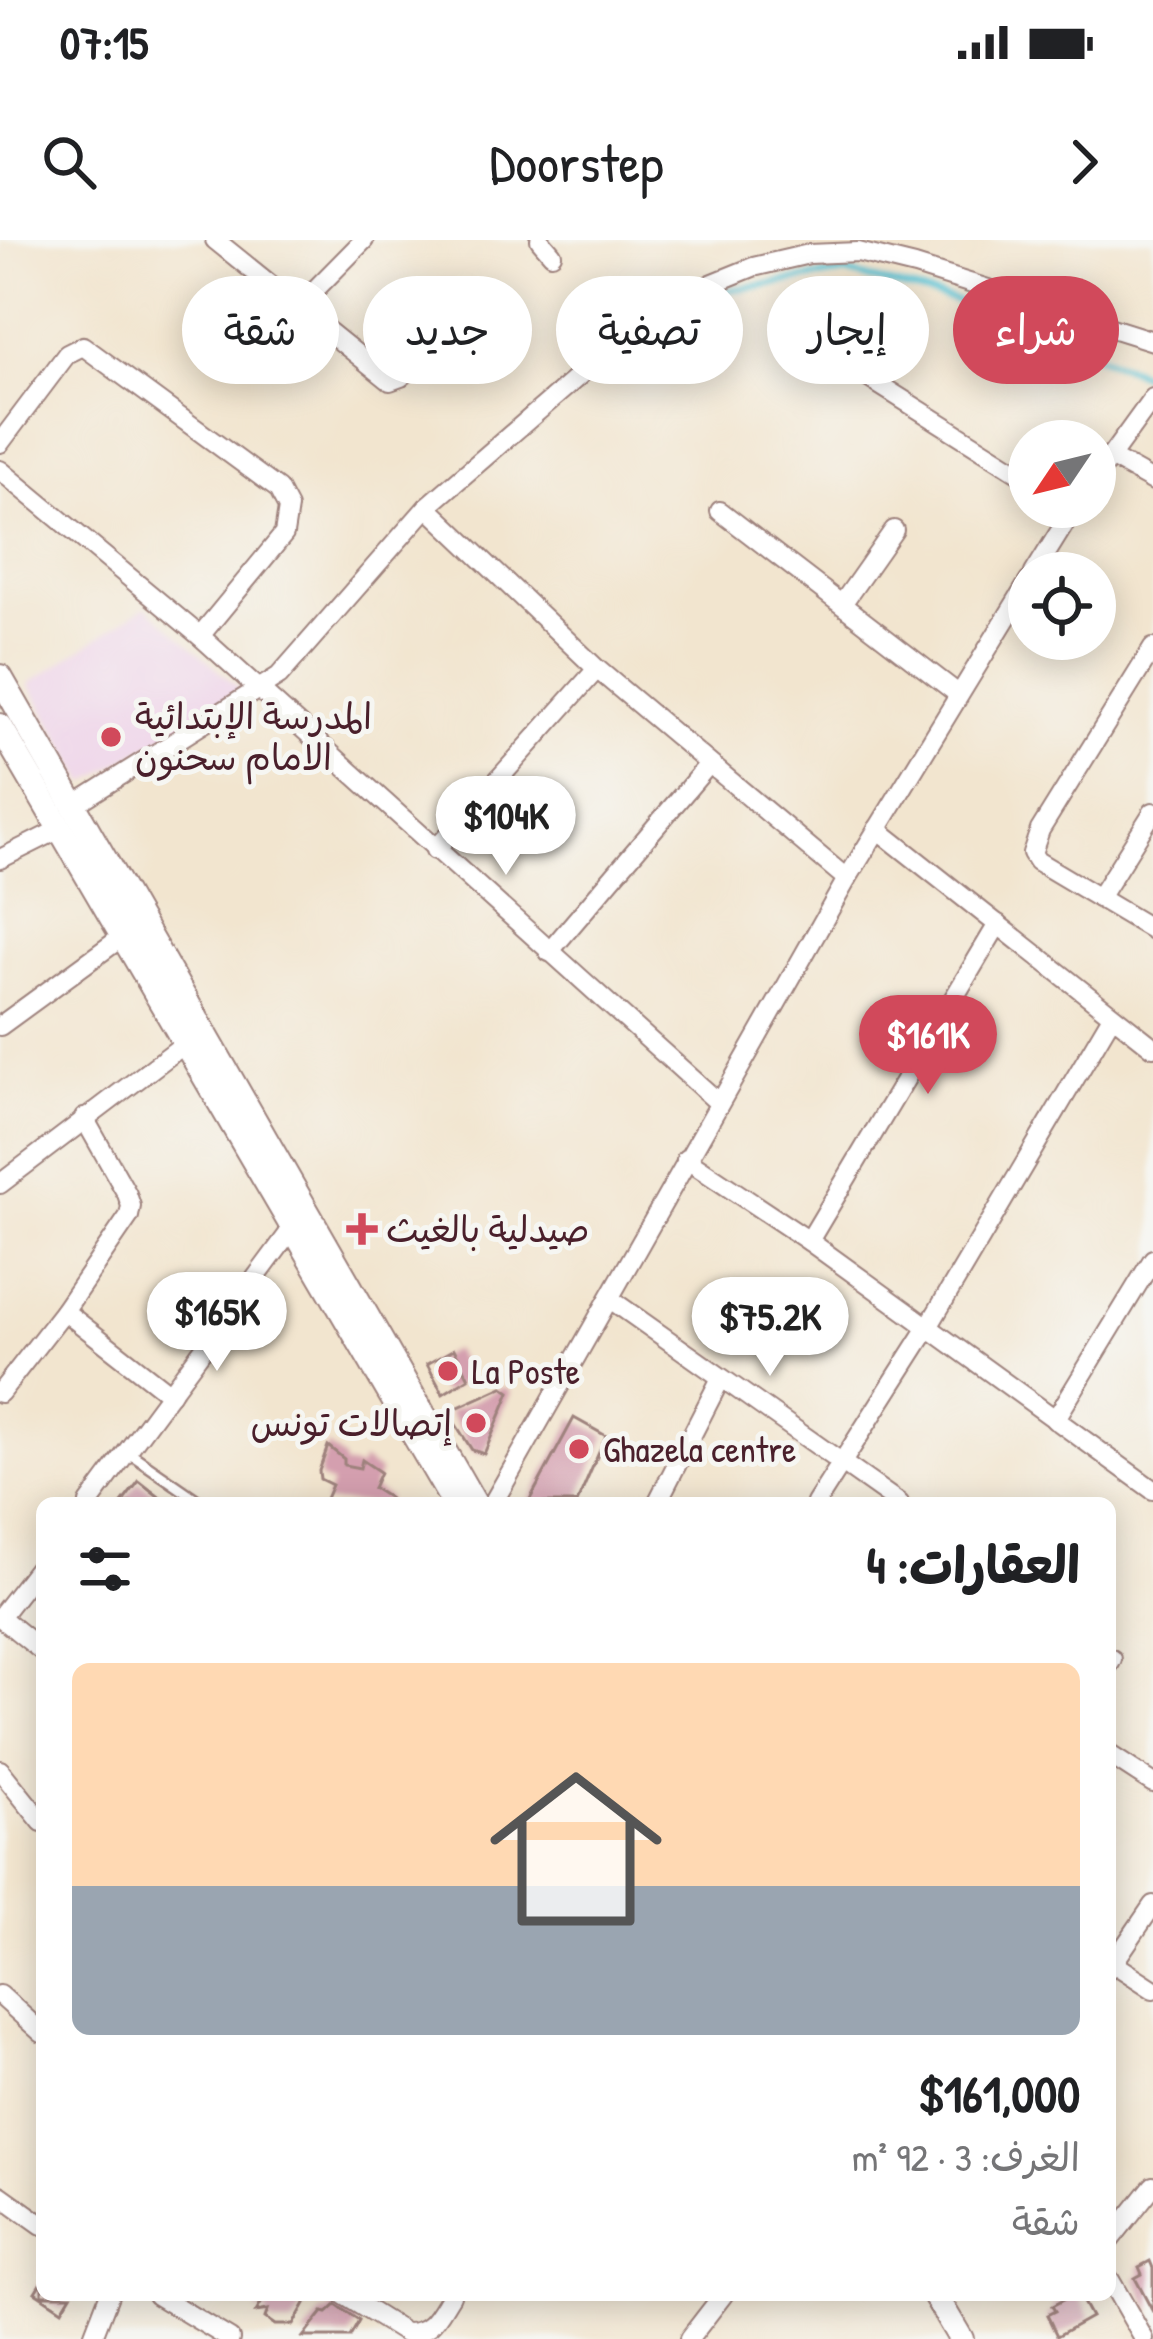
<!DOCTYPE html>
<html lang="ar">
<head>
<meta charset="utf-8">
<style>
	body { margin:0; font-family:"Patrick Hand","Playpen Sans Arabic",sans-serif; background:#f6f6f6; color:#202124; direction:rtl; height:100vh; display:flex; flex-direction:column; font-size:45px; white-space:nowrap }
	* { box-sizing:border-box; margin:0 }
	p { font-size:39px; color:#757577 }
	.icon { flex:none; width:66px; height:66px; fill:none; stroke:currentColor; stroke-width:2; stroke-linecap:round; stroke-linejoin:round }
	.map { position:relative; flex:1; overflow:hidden; direction:ltr }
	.side { position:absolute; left:36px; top:1257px; width:1080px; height:804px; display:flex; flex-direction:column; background:#fff; border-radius:18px; box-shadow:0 6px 30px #0003; direction:rtl }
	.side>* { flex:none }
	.guide { position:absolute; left:36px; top:36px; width:1083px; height:108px; direction:rtl; display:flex; gap:24px }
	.needle { width:78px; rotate:235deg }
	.controls { position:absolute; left:1008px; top:180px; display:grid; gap:24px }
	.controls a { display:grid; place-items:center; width:108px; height:108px; border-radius:50%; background:#fff; box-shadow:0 6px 30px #0003; font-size:60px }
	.price { position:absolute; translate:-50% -102px; padding:0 27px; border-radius:42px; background:#fff; color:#222; font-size:39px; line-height:78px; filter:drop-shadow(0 3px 6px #0008) }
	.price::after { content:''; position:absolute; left:50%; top:72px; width:36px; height:27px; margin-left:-18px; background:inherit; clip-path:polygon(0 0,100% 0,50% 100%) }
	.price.on { background:#d1495b; color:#fff }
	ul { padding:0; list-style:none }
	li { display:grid; align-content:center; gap:24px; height:636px; padding:0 36px }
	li+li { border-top:3px solid #e0e0e0 }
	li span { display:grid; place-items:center; height:372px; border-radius:18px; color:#555 }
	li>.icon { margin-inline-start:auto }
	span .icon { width:216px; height:216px; fill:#fffc; stroke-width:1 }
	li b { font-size:51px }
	h2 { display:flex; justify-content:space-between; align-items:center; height:144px; padding:0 36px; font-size:51px }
	.tag { padding:0 42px; border-radius:54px; background:#fff; box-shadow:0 6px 30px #0003; font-size:42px; line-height:108px }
	.tag.on { background:#d1495b; color:#fff }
	.status { display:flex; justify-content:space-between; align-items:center; height:84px; padding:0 60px; background:#fff; direction:ltr }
	.status svg { height:33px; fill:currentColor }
	header { display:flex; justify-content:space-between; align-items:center; height:156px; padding:0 36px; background:#fff; font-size:54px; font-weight:600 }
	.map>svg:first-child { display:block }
</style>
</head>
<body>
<div class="status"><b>07:15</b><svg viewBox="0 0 49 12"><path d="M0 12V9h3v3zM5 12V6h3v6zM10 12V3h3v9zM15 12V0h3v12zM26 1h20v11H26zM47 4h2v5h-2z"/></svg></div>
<header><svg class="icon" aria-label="forward" viewBox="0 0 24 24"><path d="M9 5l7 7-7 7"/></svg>Doorstep<svg class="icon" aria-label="search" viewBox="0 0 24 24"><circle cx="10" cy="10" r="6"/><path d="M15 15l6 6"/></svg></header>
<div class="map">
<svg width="1153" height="2099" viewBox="0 0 1153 2099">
	<rect width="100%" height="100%" fill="#f6f6f2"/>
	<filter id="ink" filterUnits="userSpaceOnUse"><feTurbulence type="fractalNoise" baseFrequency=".00833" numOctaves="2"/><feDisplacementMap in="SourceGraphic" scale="24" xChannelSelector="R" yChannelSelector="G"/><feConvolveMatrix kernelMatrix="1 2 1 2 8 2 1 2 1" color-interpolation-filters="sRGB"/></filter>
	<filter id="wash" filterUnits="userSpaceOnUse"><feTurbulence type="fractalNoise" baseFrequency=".004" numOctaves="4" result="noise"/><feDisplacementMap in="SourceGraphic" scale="48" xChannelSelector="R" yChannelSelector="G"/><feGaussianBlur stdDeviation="2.7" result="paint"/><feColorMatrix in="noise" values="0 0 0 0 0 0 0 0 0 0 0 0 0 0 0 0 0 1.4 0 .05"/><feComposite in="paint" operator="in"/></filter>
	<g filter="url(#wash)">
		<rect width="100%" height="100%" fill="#f2e5cf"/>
		<!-- built -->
		<polygon fill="#eed0e8" points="146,366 241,450 86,543 29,444"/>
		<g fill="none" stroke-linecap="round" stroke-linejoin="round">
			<!-- stream -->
			<polyline stroke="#5ec8d9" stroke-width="6" points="649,95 729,50 846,33 975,66 1150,137"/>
		</g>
		<g id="blocks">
			<!-- building -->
			<g fill="#d49faf">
				<polygon points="454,1109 469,1138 443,1154 427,1124"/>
				<polygon points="503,1147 510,1152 484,1214 472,1210 448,1172"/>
				<polygon points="574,1178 606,1196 577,1263 528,1263"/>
				<polygon points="328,1206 344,1219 344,1225 360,1228 362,1220 380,1232 373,1248 389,1258 387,1263 324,1263 332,1245 320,1239 319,1231"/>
				<polygon points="139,1241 167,1263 122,1263"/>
				<polygon points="1150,2021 1153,2028 1153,2072 1135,2038 1142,2034 1139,2027"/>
				<polygon points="42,2041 42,2055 71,2055 62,2070 35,2052"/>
				<polygon points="266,2055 303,2055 308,2058 293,2085 275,2085 265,2078 268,2070 256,2072"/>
				<polygon points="1072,2055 1079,2055 1091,2077 1057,2096 1047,2075 1055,2071 1052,2066"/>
				<polygon points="336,2065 359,2081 350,2097 303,2097 323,2072 327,2073"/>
			</g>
		</g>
	</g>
	<g filter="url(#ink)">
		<use href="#blocks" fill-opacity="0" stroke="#9e827d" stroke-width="3"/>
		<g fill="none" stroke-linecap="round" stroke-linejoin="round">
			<defs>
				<polyline id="service" points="128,1212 199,1261"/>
				<g id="minor">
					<polyline points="215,0 390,141 401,137 468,80"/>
					<polyline points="540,0 552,14"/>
					<polyline points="299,66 364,0"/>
					<polyline points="867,137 1029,239"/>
					<polyline points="0,203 67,114 83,106 278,249 288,268 284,294 200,396"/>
					<polyline points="1110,217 1153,241"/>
					<polyline points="0,230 200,396 719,863"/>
					<polyline points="1095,238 1153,158"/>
					<polyline points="427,267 597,429 847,639"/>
					<polyline points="720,271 958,454"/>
					<polyline points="1034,333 1075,267"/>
					<polyline points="842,364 894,290"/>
					<polyline points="1153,408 1040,590 1032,613 1037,621 1153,690"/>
					<polyline points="74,565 279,436 427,267 632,90 711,44 753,27 809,14 858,12 915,26 1153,101"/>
					<polyline points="877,589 1153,807"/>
					<polyline points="435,610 597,429"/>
					<polyline points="0,619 62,588"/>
					<polyline points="1099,658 1153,572"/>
					<polyline points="549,712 709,524"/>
					<polyline points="0,786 122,697"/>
					<polyline points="686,919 809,1001 1153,1250"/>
					<polyline points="0,944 183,805"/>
					<polyline points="809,1001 998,684"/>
					<polyline points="610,1059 899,1263"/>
					<polyline points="64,1071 170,1154"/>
					<polyline points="0,1153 64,1071 129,976 131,966 127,954 84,878"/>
					<polyline points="1055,1180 1153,1019"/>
					<polyline points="89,1263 300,978"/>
					<polyline points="493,1263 847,639 1029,341"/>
					<polyline points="657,1263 721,1138"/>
					<polyline points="816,1263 927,1089 1112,776"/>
					<polyline points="42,1323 0,1377 42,1411"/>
					<polyline points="1110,1423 1112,1419"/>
					<polyline points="1110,1515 1153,1543"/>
					<polyline points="0,1530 42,1582"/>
					<polyline points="1110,1721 1153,1749"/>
					<polyline points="1110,1728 1153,1665"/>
					<polyline points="0,1755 42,1793"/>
					<polyline points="0,1955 42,1985"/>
					<polyline points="1110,2000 1153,1946"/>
					<polyline points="1110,2040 1144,2099"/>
					<polyline points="157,2055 230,2099"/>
					<path d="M344,2055l61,38c27,1 33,-18 46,-38"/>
					<polyline points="92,2099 109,2055"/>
					<polyline points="689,2099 723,2055"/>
				</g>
				<g id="tertiary">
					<polyline points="0,437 474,1263"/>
					<polyline points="0,486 454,1263"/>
					<polyline points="935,2055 961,2099"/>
				</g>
			</defs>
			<!-- service casing -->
			<use href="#service" stroke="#9e827d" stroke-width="14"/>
			<!-- minor casing -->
			<use href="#minor" stroke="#9e827d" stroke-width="22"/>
			<!-- tertiary casing -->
			<use href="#tertiary" stroke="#9e827d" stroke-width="28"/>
			<!-- service -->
			<use href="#service" stroke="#fff" stroke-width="9"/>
			<!-- minor -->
			<use href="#minor" stroke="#fff" stroke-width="18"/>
			<!-- tertiary -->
			<use href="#tertiary" stroke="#fff" stroke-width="24"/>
		</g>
	</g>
	<!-- markers -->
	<g fill="#d1495b" stroke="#f6f6f2" stroke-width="4.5">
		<circle cx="111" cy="497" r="12"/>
		<path d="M356 971h12v12h12v12h-12v12h-12v-12h-12v-12h12z"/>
		<circle cx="448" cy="1131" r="12"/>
		<circle cx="476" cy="1183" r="12"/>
		<circle cx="579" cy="1209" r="12"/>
	</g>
	<g text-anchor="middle" stroke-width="10" stroke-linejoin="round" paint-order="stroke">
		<!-- poi labels -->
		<g font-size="36" fill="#4a1f2b" stroke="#f6f6f2" text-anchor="start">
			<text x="135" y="489">المدرسة الإبتدائية<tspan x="135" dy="41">الامام سحنون</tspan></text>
			<text x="386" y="1002">صيدلية بالغيث</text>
			<text x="472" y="1144">La Poste</text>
			<text x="452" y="1196" text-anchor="end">إتصالات تونس</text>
			<text x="603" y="1222">Ghazela centre</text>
		</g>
	</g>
</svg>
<div class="controls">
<a><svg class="needle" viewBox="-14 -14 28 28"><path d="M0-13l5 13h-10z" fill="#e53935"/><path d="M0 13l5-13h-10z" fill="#757577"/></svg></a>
<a><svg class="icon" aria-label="locate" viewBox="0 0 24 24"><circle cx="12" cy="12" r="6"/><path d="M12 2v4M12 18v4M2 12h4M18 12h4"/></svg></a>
</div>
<b class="price" style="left:506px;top:638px">$104K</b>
<b class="price on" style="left:928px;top:857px">$161K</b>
<b class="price" style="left:217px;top:1134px">$165K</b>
<b class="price" style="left:770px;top:1139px">$75.2K</b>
<div class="guide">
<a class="tag on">شراء</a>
<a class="tag">إيجار</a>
<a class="tag">تصفية</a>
<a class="tag">جديد</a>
<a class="tag">شقة</a>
</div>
<section class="side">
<h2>العقارات: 4<svg class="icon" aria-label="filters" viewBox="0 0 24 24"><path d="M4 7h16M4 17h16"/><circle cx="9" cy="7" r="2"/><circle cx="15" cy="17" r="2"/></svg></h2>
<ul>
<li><span style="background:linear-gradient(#ffd9b3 60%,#9aa5b1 0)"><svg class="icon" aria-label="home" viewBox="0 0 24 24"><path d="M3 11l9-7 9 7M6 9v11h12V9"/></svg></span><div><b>$161,000</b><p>الغرف: 3 · 92 m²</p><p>شقة</p></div></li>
</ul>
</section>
</div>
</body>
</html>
